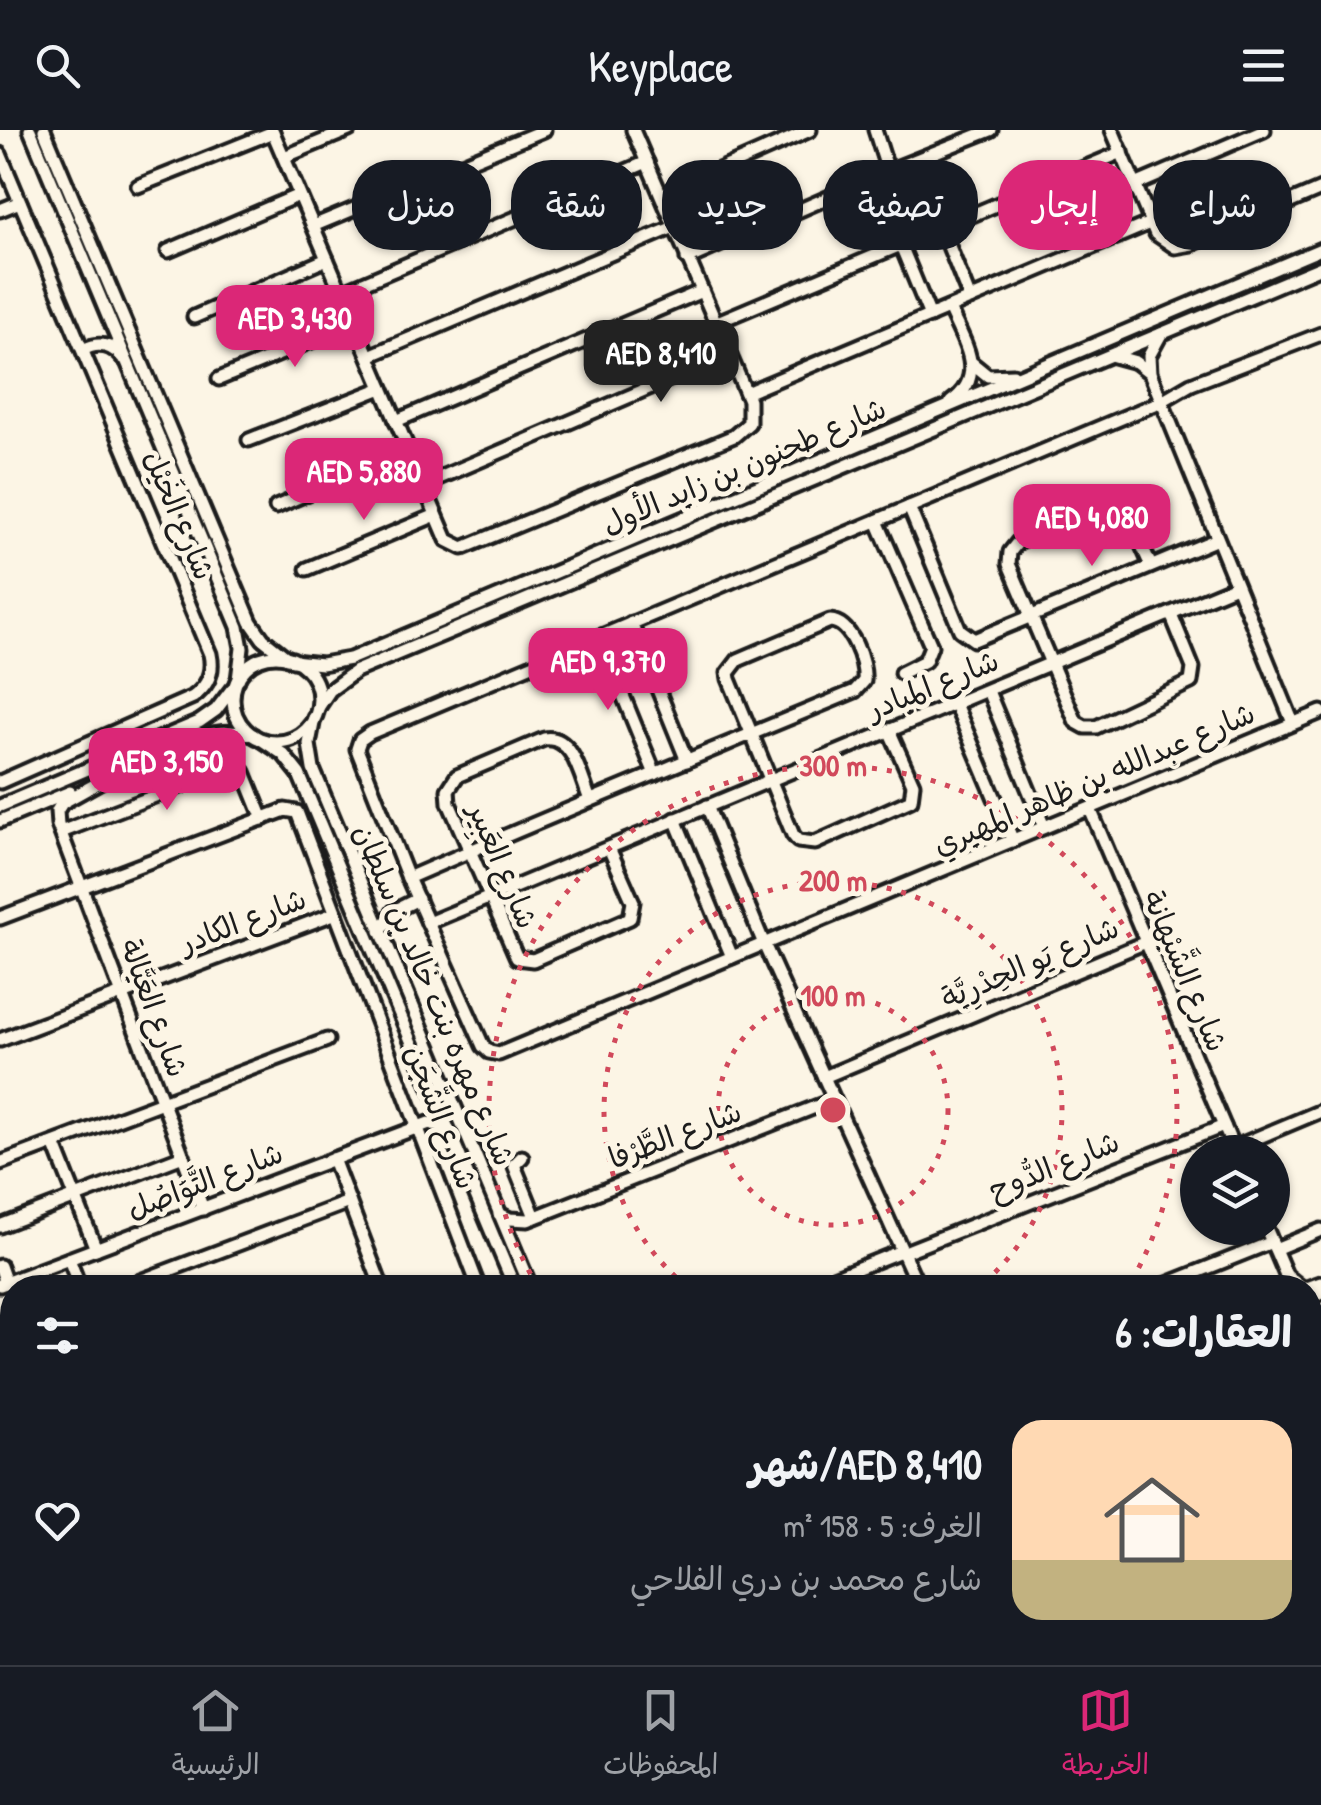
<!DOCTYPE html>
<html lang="ar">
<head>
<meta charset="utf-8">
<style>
	body { margin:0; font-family:"Patrick Hand","Playpen Sans Arabic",sans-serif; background:#20242c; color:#f1f3f6; direction:rtl; height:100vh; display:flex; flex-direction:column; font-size:38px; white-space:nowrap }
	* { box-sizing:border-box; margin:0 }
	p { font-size:32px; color:#9ea1a6 }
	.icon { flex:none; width:55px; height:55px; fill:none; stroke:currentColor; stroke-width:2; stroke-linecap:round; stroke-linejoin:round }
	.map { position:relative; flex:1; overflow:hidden; direction:ltr }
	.sheet { position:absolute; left:0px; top:1145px; width:1322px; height:390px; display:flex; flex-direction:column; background:#171b24; border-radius:40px 40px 0 0; box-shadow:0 2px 8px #0004; direction:rtl }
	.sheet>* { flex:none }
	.guide { position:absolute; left:30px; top:30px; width:1262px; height:90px; direction:rtl; display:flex; gap:20px }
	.tools { position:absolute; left:1180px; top:1005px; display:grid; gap:20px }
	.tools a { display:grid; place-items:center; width:110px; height:110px; border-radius:50%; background:#171b24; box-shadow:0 2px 8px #0004; font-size:50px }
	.price { position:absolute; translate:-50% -85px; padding:0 22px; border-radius:20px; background:#db2777; color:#fff; font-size:32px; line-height:65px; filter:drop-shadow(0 2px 5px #0008) }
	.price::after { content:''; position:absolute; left:50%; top:60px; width:30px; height:22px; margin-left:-15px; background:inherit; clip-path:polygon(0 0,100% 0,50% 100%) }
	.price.on { background:#222; color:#fff }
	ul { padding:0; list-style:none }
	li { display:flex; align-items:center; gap:30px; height:250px; padding:0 30px }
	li+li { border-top:2px solid #363941 }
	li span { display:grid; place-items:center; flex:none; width:280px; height:200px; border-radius:30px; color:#555 }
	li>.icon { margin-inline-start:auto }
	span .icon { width:120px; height:120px; fill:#fffc; stroke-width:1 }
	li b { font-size:42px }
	h2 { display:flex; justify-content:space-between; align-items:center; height:120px; padding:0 30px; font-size:42px }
	.tag { padding:0 35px; border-radius:40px; background:#171b24; box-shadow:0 2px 8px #0004; font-size:35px; line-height:90px }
	.tag.on { background:#db2777; color:#fff }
	header { display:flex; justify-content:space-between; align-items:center; height:130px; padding:0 30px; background:#171b24; font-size:45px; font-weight:600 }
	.tab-bar { display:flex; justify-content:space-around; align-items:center; height:140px; border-top:2px solid #363941; background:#171b24; font-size:28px; color:#9ea1a6 }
	.tab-bar a { display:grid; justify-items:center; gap:5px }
	.tab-bar .on { color:#db2777 }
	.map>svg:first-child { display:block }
</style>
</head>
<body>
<header><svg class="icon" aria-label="menu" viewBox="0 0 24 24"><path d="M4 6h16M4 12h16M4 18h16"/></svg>Keyplace<svg class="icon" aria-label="search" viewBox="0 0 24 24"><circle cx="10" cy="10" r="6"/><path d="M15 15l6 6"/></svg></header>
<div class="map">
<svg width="1321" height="1535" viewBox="0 0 1321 1535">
	<rect width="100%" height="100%" fill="#fcf5e5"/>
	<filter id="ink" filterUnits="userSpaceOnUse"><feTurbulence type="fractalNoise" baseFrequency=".01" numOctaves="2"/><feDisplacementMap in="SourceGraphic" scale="20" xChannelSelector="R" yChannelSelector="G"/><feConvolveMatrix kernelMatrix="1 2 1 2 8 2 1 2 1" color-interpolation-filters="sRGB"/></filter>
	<g filter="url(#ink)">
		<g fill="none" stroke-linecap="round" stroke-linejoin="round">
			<defs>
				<g id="minor">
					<polyline points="30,0 238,497 242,518 238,550"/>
					<polyline points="44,0 251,492 263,509 287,528"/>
					<polyline points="272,0 447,410 463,418 734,306 749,293 749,270 633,0"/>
					<polyline points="875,0 888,41 891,80 900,113 930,186"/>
					<polyline points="1112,0 1156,104 1175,117 1192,114 1321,59"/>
					<path d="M0,24l210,500c4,18 -2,32 -17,43l-193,85"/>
					<polyline points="284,27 349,0"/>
					<polyline points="915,31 970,169"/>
					<polyline points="888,41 991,0"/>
					<polyline points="1135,55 1264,0"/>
					<polyline points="138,56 273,2"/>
					<polyline points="662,65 810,0"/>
					<polyline points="0,80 20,72"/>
					<polyline points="313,96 544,0"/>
					<polyline points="168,121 299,65"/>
					<polyline points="687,129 848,59"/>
					<polyline points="342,162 647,32"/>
					<path d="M949,178c14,34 40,67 2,94"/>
					<polyline points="194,187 327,129"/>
					<polyline points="715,193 1122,22"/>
					<polyline points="1161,204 1149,226 1150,243 1293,593"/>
					<polyline points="1321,204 1191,254 1160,272 370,603 360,610 357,619 408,748 483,916 489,922 499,924 1321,582"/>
					<path d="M83,220c16,-9 29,-5 40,8"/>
					<polyline points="369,226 674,97"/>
					<polyline points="1114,226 1136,232 1150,243"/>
					<polyline points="972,233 988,246 1013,245"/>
					<polyline points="219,249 355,193"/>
					<polyline points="746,263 1150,93"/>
					<polyline points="396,291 702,161"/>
					<polyline points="249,310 382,258"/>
					<polyline points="423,355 728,224"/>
					<polyline points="276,377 408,320"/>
					<polyline points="909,377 960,500 974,510 1215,410"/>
					<polyline points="877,391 931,516 925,531 901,543"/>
					<polyline points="1151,436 1127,382 1116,373 1108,373 1018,412 1010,422 1009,434 1076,592 1085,597 1096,597 1191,552 1193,538 1171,484"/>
					<polyline points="307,439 436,385"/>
					<polyline points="631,493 687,631"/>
					<polyline points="599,507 655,644"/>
					<circle cx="276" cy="569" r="43"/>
					<polyline points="293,531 322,534 350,529 1321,119"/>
					<polyline points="988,561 1044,697"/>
					<polyline points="955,574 1013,711"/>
					<polyline points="318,578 330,560 356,541 1321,137"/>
					<polyline points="314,588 309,614 313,639 531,1158"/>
					<polyline points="262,610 283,624 299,644 515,1158"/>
					<polyline points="114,644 62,673 57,681 58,695 203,1079"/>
					<path d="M110,645c44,-18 95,-53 143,-40"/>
					<path d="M590,670c-9,-22 -17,-66 -46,-61l-87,37 -9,14 1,13 68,155 16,2 97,-42 3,-16 -24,-54"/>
					<polyline points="0,676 199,592 216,580 232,559"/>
					<polyline points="707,676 764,814 919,1158"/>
					<polyline points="1090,679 1235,1022"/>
					<polyline points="675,689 732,827"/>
					<polyline points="0,691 70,662"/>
					<polyline points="61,702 233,636 244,642 263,689"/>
					<path d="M408,748c148,-65 298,-125 447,-187l9,-10c2,-19 -13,-59 -34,-60l-92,39 -10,13 1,6 64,156 5,6 17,2 96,-43 2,-16 -24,-54"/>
					<polyline points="0,788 285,680 297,682 479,1158"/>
					<polyline points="428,793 1236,456"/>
					<polyline points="380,801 394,781 418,769"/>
					<polyline points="0,910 336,783"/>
					<polyline points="824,947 1146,812"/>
					<polyline points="54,1013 96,1119"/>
					<polyline points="1233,1018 1321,981"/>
					<polyline points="522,1027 514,1035 535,1087"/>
					<polyline points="333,1029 382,1158"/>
					<polyline points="0,1033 327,910"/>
					<polyline points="499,1084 510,1089 528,1090 833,970"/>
					<polyline points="0,1096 183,1026"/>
					<polyline points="1266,1098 1286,1145 1286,1158"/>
					<polyline points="1275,1119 1321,1100"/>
					<polyline points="902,1123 1224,996"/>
					<polyline points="69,1129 80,1158"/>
					<polyline points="0,1136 6,1153"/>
					<polyline points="1286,1145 1302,1158"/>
					<polyline points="0,1155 429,993 439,996 452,1008"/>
					<polyline points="122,1158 349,1072"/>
					<polyline points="808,1158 901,1121"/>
					<polyline points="1157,1158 1272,1112"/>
					<polyline points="1307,1158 1321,1153"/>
					<polyline points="1310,1255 1321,1250"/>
					<polyline points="0,1393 12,1389"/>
					<polyline points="0,1457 12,1490"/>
					<polyline points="1310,1472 1321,1468"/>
					<polyline points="25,1522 30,1535"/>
					<polyline points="84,1535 116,1522"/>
					<polyline points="603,1535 616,1522"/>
					<polyline points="1140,1535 1173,1522"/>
				</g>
				<g id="major">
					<polyline points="1310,1166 1321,1162"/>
					<polyline points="1310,1190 1321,1186"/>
					<polyline points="349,1535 382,1522"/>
					<polyline points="413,1535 446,1522"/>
				</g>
			</defs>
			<!-- minor casing -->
			<use href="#minor" stroke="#1c1c1c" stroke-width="19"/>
			<!-- major casing -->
			<use href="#major" stroke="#1c1c1c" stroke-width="21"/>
			<!-- minor -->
			<use href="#minor" stroke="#fcf5e5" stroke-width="11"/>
			<!-- major -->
			<use href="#major" stroke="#fcf5e5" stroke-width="14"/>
		</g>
	</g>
	<!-- distance rings -->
	<g fill="none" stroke="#d1495b" stroke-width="5" stroke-dasharray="5 10">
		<circle cx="833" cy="980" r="115"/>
		<path d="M687 1157A229 229 0 1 1 979 1157"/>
		<path d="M538 1157A344 344 0 1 1 1128 1157"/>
	</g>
	<g text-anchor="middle" stroke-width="10" stroke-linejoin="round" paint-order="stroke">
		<!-- street labels -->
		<g font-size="30" fill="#1c1c1c" stroke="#fcf5e5">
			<text transform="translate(744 336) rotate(-23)" y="10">شارع طحنون بن زايد الأول</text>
			<text transform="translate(179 385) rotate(67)" y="10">شارع الخَيْل</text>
			<text transform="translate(933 555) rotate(-22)" y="10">شارع المبادر</text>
			<text transform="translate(1094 649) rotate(-23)" y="10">شارع عبدالله بن ظاهر المهيري</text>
			<text transform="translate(503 736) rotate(67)" y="10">شارع العَبِير</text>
			<text transform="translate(243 791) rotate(-21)" y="10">شارع الكادر</text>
			<text transform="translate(1030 833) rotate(-23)" y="10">شارع يَو الحِدْرِيَّة</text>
			<text transform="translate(1185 841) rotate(67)" y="10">شارع الشَّبْهانة</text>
			<text transform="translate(434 865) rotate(67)" y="10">شارع مهره بنت خالد بن سلطان</text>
			<text transform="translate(154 878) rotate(70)" y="10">شارع العَيَّالة</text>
			<text transform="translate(441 987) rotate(69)" y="10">شارع الشَّجَن</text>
			<text transform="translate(675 1005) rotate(-21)" y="10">شارع الطَّرْفا</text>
			<text transform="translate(1054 1036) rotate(-22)" y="10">شارع الدُّوح</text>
			<text transform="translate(205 1051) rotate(-21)" y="10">شارع التَّوَاصُل</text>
		</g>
	</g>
	<circle cx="833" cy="980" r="15" fill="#d1495b" stroke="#fcf5e5" stroke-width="5"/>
	<g font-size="30" text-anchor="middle" font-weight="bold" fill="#d1495b" stroke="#fcf5e5" stroke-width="10" stroke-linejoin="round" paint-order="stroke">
		<text x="833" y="646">300 m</text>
		<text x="833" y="761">200 m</text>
		<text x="833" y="876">100 m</text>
	</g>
</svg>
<div class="tools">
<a><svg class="icon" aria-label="layers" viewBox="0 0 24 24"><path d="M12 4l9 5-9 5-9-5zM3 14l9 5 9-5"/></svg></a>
</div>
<b class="price" style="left:295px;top:240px">AED 3,430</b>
<b class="price on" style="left:661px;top:275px">AED 8,410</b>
<b class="price" style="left:364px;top:393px">AED 5,880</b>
<b class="price" style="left:1092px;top:439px">AED 4,080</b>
<b class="price" style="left:608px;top:583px">AED 9,370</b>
<b class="price" style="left:167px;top:683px">AED 3,150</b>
<div class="guide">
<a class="tag">شراء</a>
<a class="tag on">إيجار</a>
<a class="tag">تصفية</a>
<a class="tag">جديد</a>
<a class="tag">شقة</a>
<a class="tag">منزل</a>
</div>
<section class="sheet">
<h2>العقارات: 6<svg class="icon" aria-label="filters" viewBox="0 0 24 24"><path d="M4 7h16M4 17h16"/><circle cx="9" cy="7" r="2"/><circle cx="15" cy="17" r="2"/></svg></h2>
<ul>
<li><span style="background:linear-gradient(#ffd9b3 70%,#c2b280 0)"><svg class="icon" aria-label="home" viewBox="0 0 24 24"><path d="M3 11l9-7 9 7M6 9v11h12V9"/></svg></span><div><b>AED 8,410/شهر</b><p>الغرف: 5 · 158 m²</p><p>شارع محمد بن دري الفلاحي</p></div><svg class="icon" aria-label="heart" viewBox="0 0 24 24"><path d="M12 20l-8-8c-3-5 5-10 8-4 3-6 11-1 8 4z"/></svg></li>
</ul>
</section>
</div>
<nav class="tab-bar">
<a class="on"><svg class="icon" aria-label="map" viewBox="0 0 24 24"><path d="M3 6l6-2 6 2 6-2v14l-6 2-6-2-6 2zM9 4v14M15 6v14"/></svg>الخريطة</a>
<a><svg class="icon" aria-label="saved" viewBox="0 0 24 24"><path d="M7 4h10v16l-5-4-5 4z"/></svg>المحفوظات</a>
<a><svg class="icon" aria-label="home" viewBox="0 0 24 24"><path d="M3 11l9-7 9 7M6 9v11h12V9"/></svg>الرئيسية</a>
</nav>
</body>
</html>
